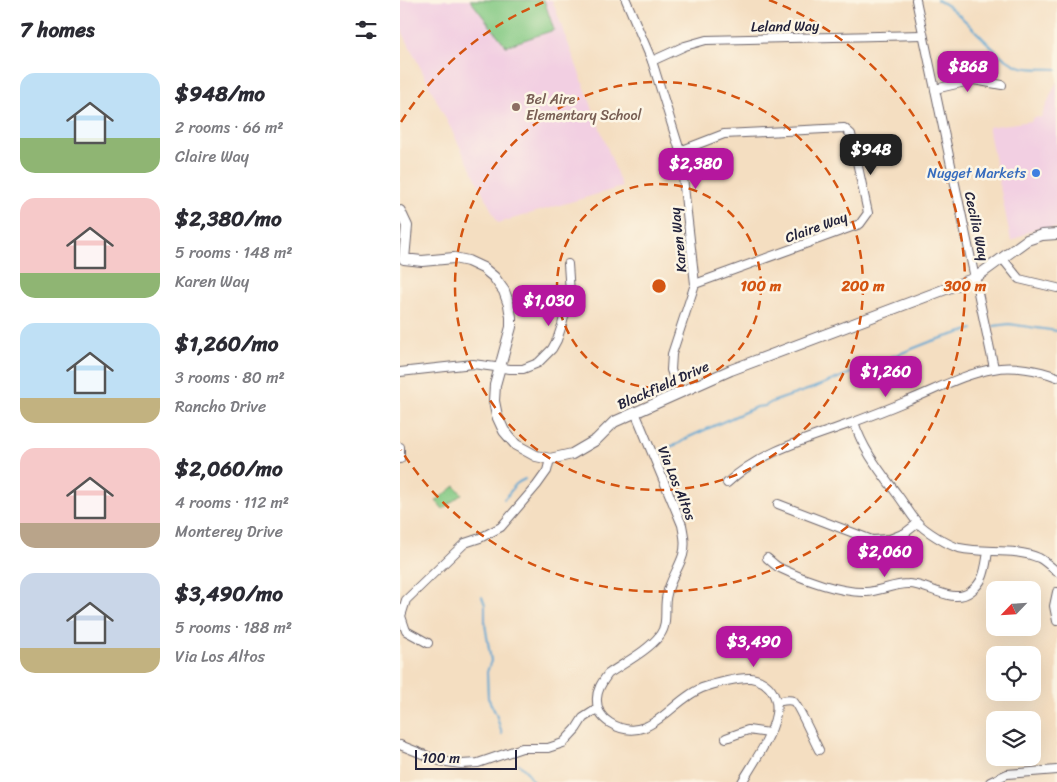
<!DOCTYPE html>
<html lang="en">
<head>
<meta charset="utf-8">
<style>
	body { margin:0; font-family:Sriracha,sans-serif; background:#f7f7f7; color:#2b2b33; height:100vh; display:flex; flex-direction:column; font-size:19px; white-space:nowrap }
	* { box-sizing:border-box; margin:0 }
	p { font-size:16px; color:#7c7c81 }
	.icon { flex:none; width:28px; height:28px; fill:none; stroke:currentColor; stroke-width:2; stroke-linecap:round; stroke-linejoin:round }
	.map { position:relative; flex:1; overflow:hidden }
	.panel { display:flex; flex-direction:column; background:#fff; width:400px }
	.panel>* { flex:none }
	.needle { width:32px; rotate:245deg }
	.tools { position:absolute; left:586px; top:581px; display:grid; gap:10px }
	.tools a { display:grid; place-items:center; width:55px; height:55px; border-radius:10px; background:#fff; box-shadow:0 5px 20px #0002; font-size:25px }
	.scale { position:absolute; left:15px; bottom:12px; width:102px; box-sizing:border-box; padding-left:5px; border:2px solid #22223b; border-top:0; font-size:14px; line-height:18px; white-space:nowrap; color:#22223b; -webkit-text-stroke:4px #fcf5e5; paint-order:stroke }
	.price { position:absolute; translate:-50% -42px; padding:0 11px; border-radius:10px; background:#b5179e; color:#fff; font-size:16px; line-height:32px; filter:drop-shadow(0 1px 2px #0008) }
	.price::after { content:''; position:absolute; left:50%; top:30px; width:15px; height:11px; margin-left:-8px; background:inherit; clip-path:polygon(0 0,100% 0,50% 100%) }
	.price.current { background:#222; color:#fff }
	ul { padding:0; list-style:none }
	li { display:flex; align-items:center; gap:15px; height:125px; padding:0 20px }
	li span { display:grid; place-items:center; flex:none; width:140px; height:100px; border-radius:15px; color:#555 }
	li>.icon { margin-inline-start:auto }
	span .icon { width:60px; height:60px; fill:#fffc; stroke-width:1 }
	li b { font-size:21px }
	h2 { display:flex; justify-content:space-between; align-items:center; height:60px; padding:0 20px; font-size:21px }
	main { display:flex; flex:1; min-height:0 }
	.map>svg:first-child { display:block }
</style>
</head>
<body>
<main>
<section class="panel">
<h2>7 homes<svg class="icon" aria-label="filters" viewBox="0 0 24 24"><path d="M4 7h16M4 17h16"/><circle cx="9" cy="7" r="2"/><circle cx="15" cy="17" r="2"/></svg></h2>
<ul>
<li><span style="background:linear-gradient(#bfe0f5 65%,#8fb573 0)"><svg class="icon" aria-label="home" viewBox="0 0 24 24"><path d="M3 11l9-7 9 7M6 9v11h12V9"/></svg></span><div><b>$948/mo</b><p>2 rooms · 66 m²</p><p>Claire Way</p></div></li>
<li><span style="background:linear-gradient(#f6c9c9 75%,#8fb573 0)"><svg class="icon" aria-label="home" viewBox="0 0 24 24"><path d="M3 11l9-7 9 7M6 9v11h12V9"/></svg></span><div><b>$2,380/mo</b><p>5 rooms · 148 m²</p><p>Karen Way</p></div></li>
<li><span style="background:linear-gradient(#bfe0f5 75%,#c2b280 0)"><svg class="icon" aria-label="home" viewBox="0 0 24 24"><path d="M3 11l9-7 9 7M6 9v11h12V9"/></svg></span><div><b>$1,260/mo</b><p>3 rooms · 80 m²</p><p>Rancho Drive</p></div></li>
<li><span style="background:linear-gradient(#f6c9c9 75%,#b9a48a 0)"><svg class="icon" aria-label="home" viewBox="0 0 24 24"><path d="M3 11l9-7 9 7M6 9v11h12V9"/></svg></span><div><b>$2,060/mo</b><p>4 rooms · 112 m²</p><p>Monterey Drive</p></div></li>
<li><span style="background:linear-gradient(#c9d6e8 75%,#c2b280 0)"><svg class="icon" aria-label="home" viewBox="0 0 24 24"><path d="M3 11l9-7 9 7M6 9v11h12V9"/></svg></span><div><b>$3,490/mo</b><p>5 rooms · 188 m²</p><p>Via Los Altos</p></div></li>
</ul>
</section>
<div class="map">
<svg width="657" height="782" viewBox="0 0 657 782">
	<rect width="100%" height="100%" fill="#fcf5e5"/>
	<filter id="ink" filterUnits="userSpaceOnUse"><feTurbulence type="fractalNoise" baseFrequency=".02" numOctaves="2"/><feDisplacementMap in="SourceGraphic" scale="10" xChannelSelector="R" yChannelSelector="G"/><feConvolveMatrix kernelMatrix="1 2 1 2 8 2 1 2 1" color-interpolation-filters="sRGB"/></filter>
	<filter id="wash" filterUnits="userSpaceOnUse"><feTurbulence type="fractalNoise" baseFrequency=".0096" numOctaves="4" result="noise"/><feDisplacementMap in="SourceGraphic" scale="20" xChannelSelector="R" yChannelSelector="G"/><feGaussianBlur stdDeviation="1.12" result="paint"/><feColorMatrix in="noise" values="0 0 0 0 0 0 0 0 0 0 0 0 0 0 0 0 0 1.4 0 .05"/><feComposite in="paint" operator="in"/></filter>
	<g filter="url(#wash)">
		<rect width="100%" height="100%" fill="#f4dec1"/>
		<!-- built -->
		<g fill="#f2cfe2">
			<polygon points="0,0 152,0 222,187 98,223 0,27"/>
			<polygon points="657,81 657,228 636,228 611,241 588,127 632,121 632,118 641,117"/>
		</g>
		<!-- green -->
		<g fill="#83c983" stroke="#52765f">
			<polygon points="70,0 144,0 154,30 106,46"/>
			<polygon points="55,486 62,494 43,509 36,501"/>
		</g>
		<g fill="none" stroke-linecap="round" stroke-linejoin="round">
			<!-- stream -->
			<g stroke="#5aa4d2" stroke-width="2">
				<path d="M537,0c30,13 58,61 85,67 11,3 24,1 35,2"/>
				<polyline points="594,326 609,324 657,331"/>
				<polyline points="263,449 278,444 289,437 356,407 365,406 372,402 413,388 532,341 573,329"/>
				<path d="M104,499c10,-8 5,-13 21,-20"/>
				<polyline points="82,597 85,605 85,624 91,661 87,672 88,698 96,714 102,734"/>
				<polyline points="119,764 128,773 133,782"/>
			</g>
		</g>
	</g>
	<g filter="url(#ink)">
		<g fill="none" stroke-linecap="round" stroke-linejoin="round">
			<defs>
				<g id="minor">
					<polyline points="226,0 252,61 280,151 295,284 272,354 271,370 279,393"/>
					<polyline points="516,0 594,368"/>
					<polyline points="252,61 285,46 306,40 523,35"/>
					<polyline points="535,89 574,80 602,85"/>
					<polyline points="280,151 324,134 444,128 451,134 468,213 460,224 295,284"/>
					<polyline points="602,258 619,279 657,288"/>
					<polyline points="0,372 73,364 110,369 123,369 138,363 152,349 157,340 162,325 170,293 168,264"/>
					<path d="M235,412l47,113c2,10 4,20 1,30 -4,13 -13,25 -16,39 -4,13 2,29 -7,41 -11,15 -36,28 -52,39 -6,8 -12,17 -11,27 0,9 5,17 13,22 39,24 61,-23 92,-35 11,-4 37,-11 49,-10 18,3 28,18 25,36 -4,23 -22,48 -34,68"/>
					<path d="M454,422c9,28 26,49 43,72 7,9 13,20 20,28 8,9 31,23 42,26 27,6 55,-1 80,10 6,3 12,9 18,14"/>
					<polyline points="0,447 0,459"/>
					<path d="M327,483c32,-30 76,-43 116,-57 22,-8 43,-16 64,-25 26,-10 59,-28 86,-32 20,-4 46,1 64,8"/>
					<polyline points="378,504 472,540 490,539 505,533 518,523"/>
					<path d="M367,558c5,4 9,9 15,11 23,11 59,24 84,23 14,-1 28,-8 42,-8 19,-1 44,21 62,8 15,-11 15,-23 18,-40"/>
					<polyline points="657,592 654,606 657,621"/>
					<polyline points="28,643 6,631 1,616 6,600 65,543 80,538 101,527 137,485 147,471 150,459"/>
					<path d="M377,702c5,-1 11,-3 16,-1 5,3 21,40 26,49"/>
					<polyline points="326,738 348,730 369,733"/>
					<polyline points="0,745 40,761 61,764 78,763 122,748 148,748 163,743 176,729 183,718 197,709"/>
					<polyline points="590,782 607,774 657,770"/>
				</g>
				<polyline id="tertiary" points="0,211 7,226 4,259 22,261 54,258 68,261 83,268 94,277 104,291 109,305 111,317 111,327 95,385 94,401 97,416 104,431 116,445 136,456 150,459 172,454 196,440 214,422 331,370 575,278 627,240 642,235 657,234"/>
			</defs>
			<!-- minor casing -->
			<use href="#minor" stroke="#6c646a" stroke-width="10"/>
			<!-- tertiary casing -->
			<use href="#tertiary" stroke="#6c646a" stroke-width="12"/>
			<!-- minor -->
			<use href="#minor" stroke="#fff" stroke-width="8"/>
			<!-- tertiary -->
			<use href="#tertiary" stroke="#fff" stroke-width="10"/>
		</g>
	</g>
	<!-- distance rings -->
	<g fill="none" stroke="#d45411" stroke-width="2.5" stroke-dasharray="9 6">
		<circle cx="259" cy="286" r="102"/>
		<circle cx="259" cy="286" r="204"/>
		<path d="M1 122A306 306 0 0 1 149 0M369 0A306 306 0 1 1 1 450"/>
	</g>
	<!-- markers -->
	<circle fill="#8d6e63" stroke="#fcf5e5" stroke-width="2" cx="116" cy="107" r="5"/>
	<circle fill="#3f7fe0" stroke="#fcf5e5" stroke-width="2" cx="636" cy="173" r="5"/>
	<g text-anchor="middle" stroke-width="5" stroke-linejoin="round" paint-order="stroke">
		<!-- street labels -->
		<g font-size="14" fill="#22223b" stroke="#fcf5e5">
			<text transform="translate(385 26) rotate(-1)" y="5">Leland Way</text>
			<text transform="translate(577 226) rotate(78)" y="5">Cecilia Way</text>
			<text transform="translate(416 227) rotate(-20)" y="5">Claire Way</text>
			<text transform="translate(278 240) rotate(-96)" y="5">Karen Way</text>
			<text transform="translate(263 385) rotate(-24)" y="5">Blackfield Drive</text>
			<text transform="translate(277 483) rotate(68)" y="5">Via Los Altos</text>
		</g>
		<!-- education labels -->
		<g font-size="14" fill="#785e54" stroke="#fcf5e5" text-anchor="start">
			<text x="126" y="104">Bel Aire<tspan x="126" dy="16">Elementary School</tspan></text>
		</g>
		<!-- shop labels -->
		<g font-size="14" fill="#366cbe" stroke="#fcf5e5" text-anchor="end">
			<text x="626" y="178">Nugget Markets</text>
		</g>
	</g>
	<circle cx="259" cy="286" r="8" fill="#d45411" stroke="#fcf5e5" stroke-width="2.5"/>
	<g font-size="15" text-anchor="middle" font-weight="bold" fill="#d45411" stroke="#fcf5e5" stroke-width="5" stroke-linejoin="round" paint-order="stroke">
		<text x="361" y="291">100 m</text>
		<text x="463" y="291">200 m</text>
		<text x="565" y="291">300 m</text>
	</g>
</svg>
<div class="tools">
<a><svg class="needle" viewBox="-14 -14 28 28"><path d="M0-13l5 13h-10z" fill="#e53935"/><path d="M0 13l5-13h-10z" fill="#7c7c81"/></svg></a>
<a><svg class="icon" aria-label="locate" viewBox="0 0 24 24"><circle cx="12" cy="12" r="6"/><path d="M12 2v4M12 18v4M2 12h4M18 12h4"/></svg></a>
<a><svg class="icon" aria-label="layers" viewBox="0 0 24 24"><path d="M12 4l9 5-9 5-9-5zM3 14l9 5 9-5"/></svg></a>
</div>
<div class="scale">100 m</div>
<b class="price" style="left:568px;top:93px">$868</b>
<b class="price current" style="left:471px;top:176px">$948</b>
<b class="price" style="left:296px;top:190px">$2,380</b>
<b class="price" style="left:149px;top:327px">$1,030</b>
<b class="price" style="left:486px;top:398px">$1,260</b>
<b class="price" style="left:485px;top:578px">$2,060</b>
<b class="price" style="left:354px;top:668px">$3,490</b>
</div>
</main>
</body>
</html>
